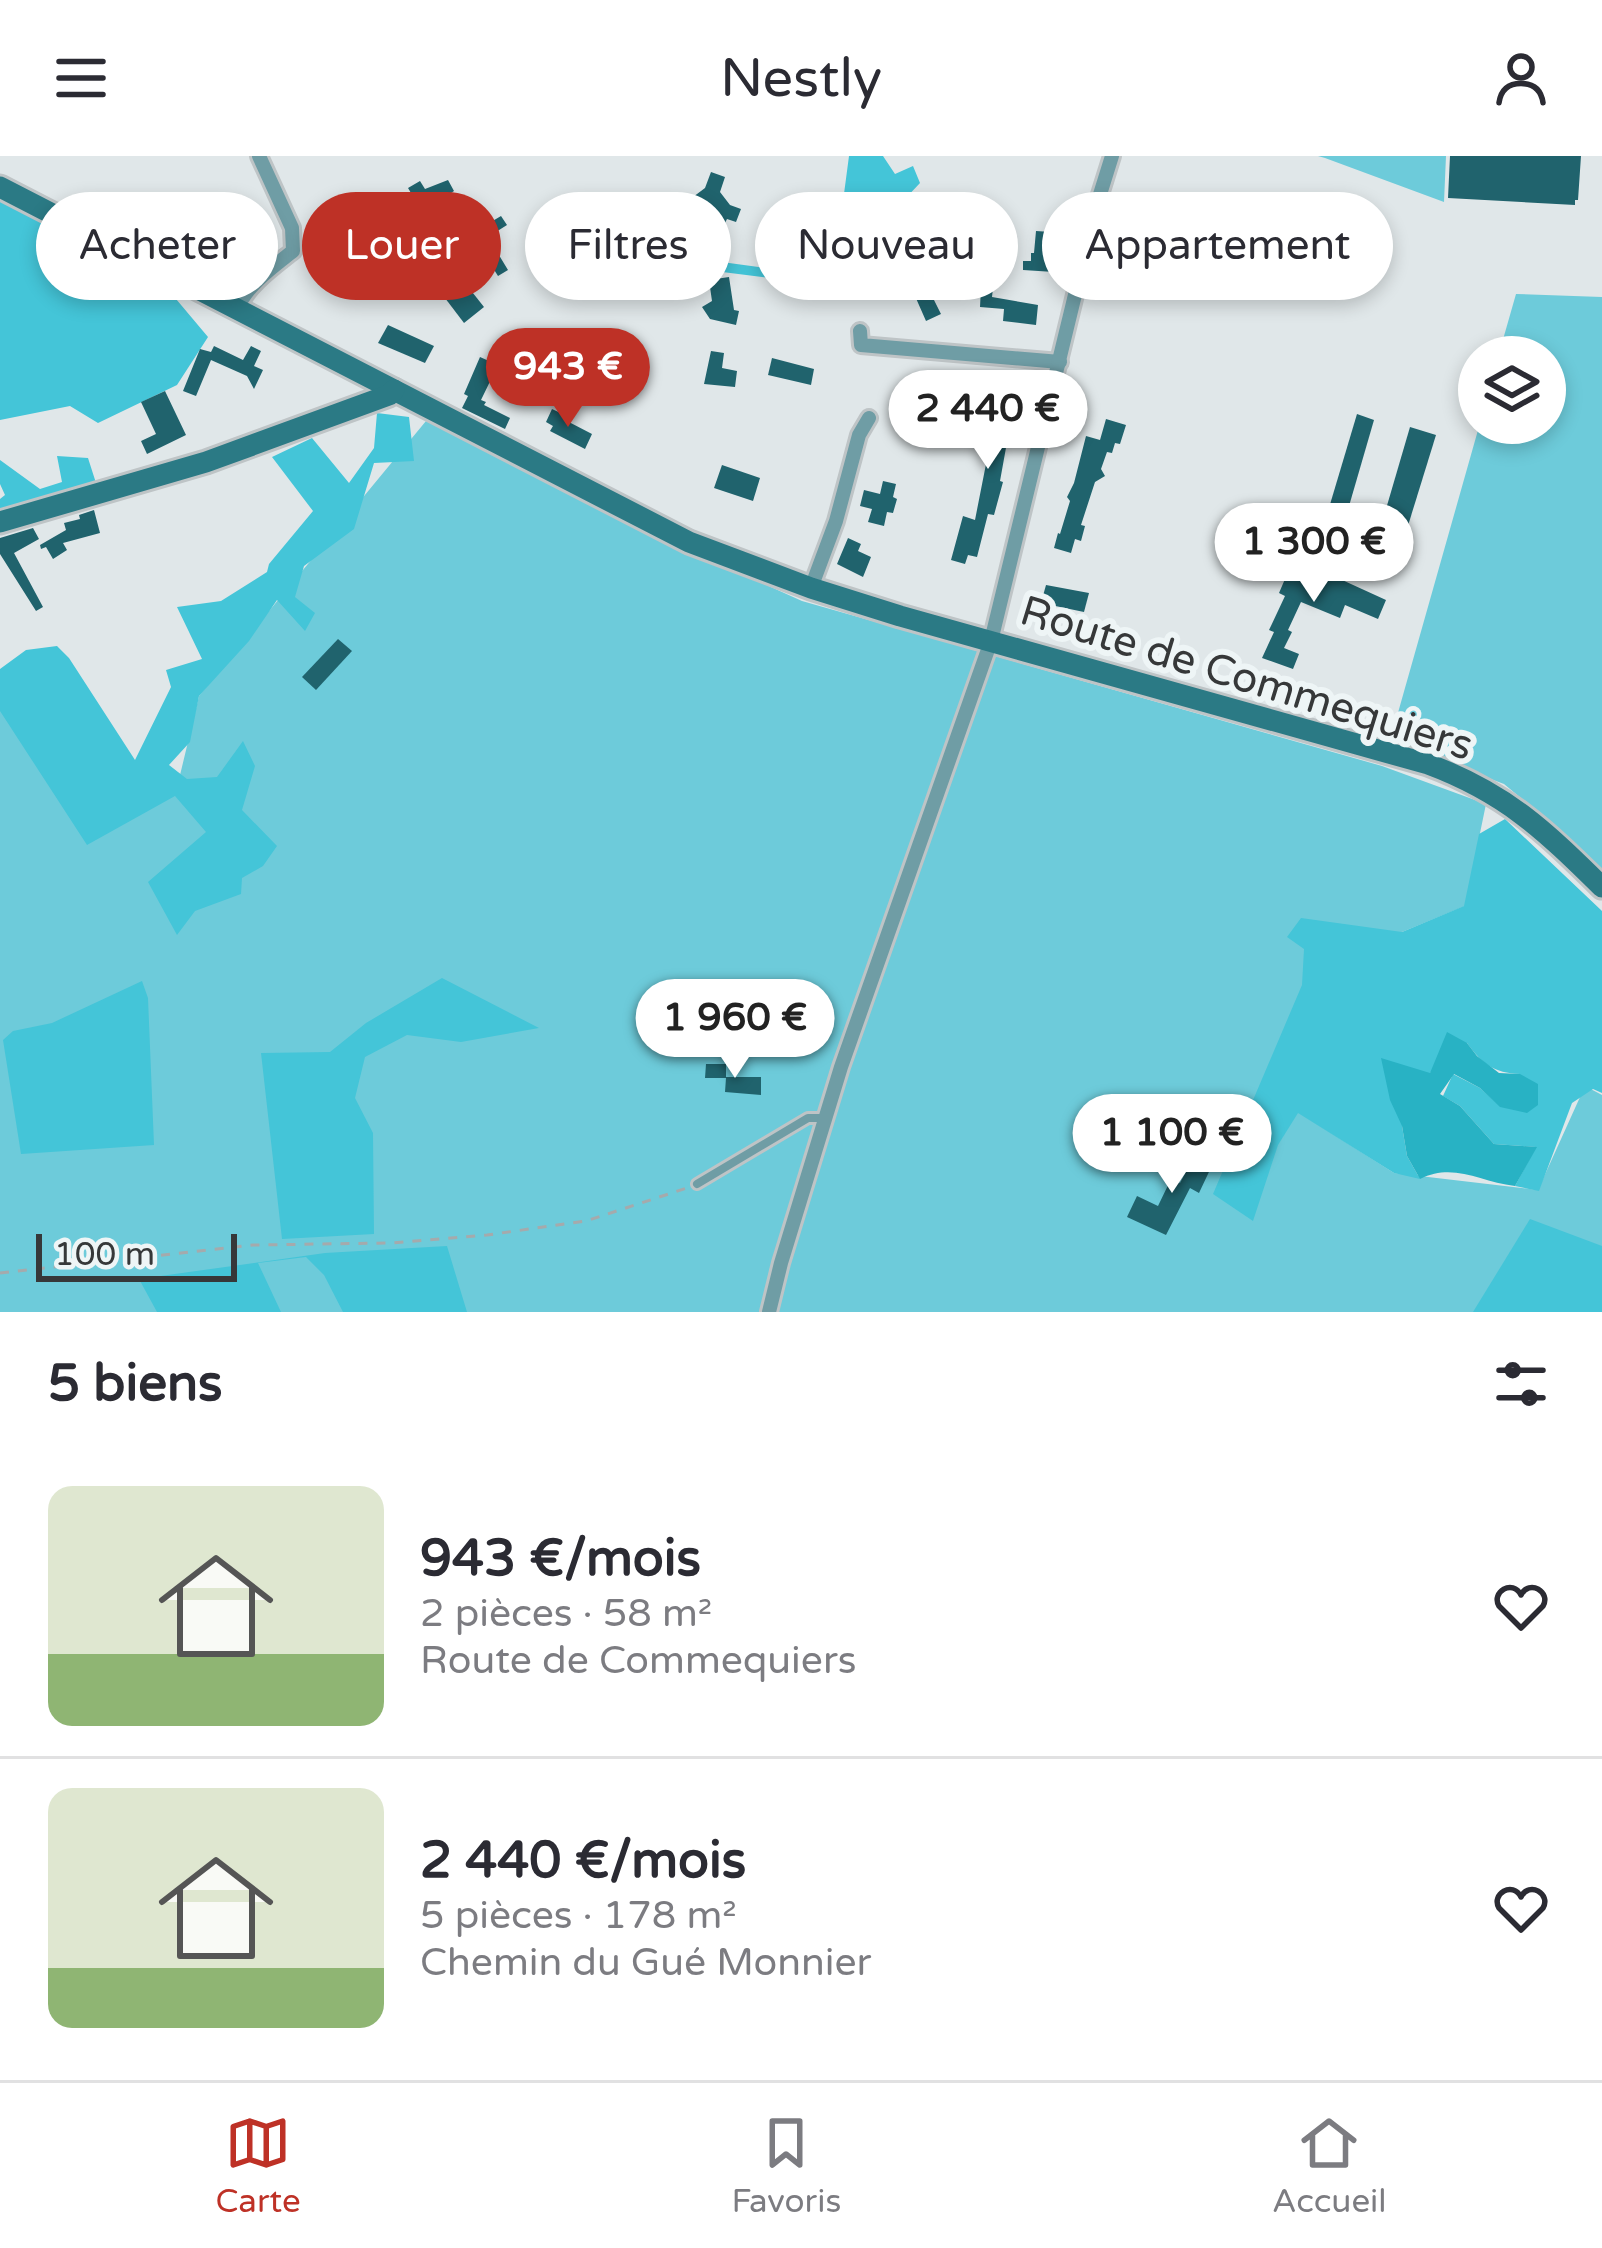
<!DOCTYPE html>
<html lang="fr">
<head>
<meta charset="utf-8">
<style>
	body { margin:0; font-family:"Varela Round",sans-serif; background:#f7f7f7; color:#2b2b33; height:100vh; display:flex; flex-direction:column; font-size:45px; white-space:nowrap }
	* { box-sizing:border-box; margin:0 }
	p { font-size:39px; color:#7c7c81 }
	.icon { flex:none; width:66px; height:66px; fill:none; stroke:currentColor; stroke-width:2; stroke-linecap:round; stroke-linejoin:round }
	.map { position:relative; height:1156px; overflow:hidden }
	.sheet { display:flex; flex-direction:column; background:#fff; flex:1 }
	.sheet>* { flex:none }
	.guide { position:absolute; left:36px; top:36px; width:1530px; height:108px; display:flex; gap:24px }
	.tools { position:absolute; left:1458px; top:180px; display:grid; gap:24px }
	.tools a { display:grid; place-items:center; width:108px; height:108px; border-radius:50%; background:#fff; box-shadow:0 6px 18px #0003; font-size:60px }
	.scale { position:absolute; left:36px; bottom:30px; width:201px; box-sizing:border-box; padding-left:12px; border:6px solid #363839; border-top:0; font-size:33px; line-height:42px; white-space:nowrap; color:#363839; -webkit-text-stroke:9px #eef5f6; paint-order:stroke }
	.price { position:absolute; translate:-50% -102px; padding:0 27px; border-radius:42px; background:#fff; color:#222; font-size:39px; line-height:78px; filter:drop-shadow(0 3px 6px #0008) }
	.price::after { content:''; position:absolute; left:50%; top:72px; width:36px; height:27px; margin-left:-18px; background:inherit; clip-path:polygon(0 0,100% 0,50% 100%) }
	.price.current { background:#be3126; color:#fff }
	ul { padding:0; list-style:none }
	li { display:flex; align-items:center; gap:36px; height:300px; padding:0 48px }
	li+li { border-top:3px solid #e1e1e2 }
	li span { display:grid; place-items:center; flex:none; width:336px; height:240px; border-radius:24px; color:#555 }
	li>.icon { margin-inline-start:auto }
	span .icon { width:144px; height:144px; fill:#fffc; stroke-width:1 }
	li b { font-size:51px }
	h2 { display:flex; justify-content:space-between; align-items:center; height:144px; padding:0 48px; font-size:51px }
	.tag { padding:0 42px; border-radius:54px; background:#fff; box-shadow:0 6px 18px #0003; font-size:42px; line-height:108px }
	.tag.current { background:#be3126; color:#fff }
	header { display:flex; justify-content:space-between; align-items:center; height:156px; padding:0 48px; background:#fff; font-size:54px; font-weight:600 }
	.tab-bar { display:flex; justify-content:space-around; align-items:center; height:168px; border-top:3px solid #e1e1e2; background:#fff; font-size:33px; color:#7c7c81 }
	.tab-bar a { display:grid; justify-items:center; gap:6px }
	.tab-bar .current { color:#be3126 }
	.map>svg:first-child { display:block }
</style>
</head>
<body>
<header><svg class="icon" aria-label="menu" viewBox="0 0 24 24"><path d="M4 6h16M4 12h16M4 18h16"/></svg>Nestly<svg class="icon" aria-label="person" viewBox="0 0 24 24"><circle cx="12" cy="8" r="4"/><path d="M4 21q1-7 8-7t8 7"/></svg></header>
<div class="map">
<svg width="1602" height="1156" viewBox="0 0 1602 1156">
	<rect width="100%" height="100%" fill="#e0e7e9"/>
	<!-- green -->
	<g fill="#6dcbda">
		<polygon points="1318,0 1446,0 1444,46 1325,2"/>
		<polygon points="1516,138 1602,141 1602,716 1551,667 1504,628 1390,585 1480,267 1545,267 1545,201 1498,201"/>
		<polygon points="426,265 670,386 802,445 1382,610 1486,648 1465,750 1402,776 1298,956 1394,1017 1538,1034 1585,930 1602,939 1602,1095 1477,1156 0,1156 0,554 175,640 199,540"/>
	</g>
	<!-- forest -->
	<g fill="#44c5d8">
		<polygon points="849,0 883,0 895,18 913,10 920,27 887,62 890,79 914,80 898,106 896,138 659,108 661,86 675,79 685,101 833,121"/>
		<polygon points="0,42 108,105 155,118 208,181 177,229 98,267 70,250 0,264"/>
		<polygon points="377,257 409,261 414,305 374,307 354,373 304,410 295,441 315,457 305,475 277,444 249,485 199,540 190,586 169,609 187,623 217,621 243,585 255,610 242,654 277,690 263,710 242,722 241,738 195,755 177,779 148,726 206,676 175,640 87,689 0,555 0,513 26,494 57,490 69,502 135,604 171,531 166,514 202,503 177,451 221,445 267,416 269,408 313,355 272,301 312,282 349,327 374,292"/>
		<polygon points="57,300 88,302 96,327 0,356 0,343 5,339 0,328 0,304 40,333 62,326"/>
		<path d="M1505,663l97,92v182l-9,-4 -21,14 -33,88 -24,-5 21,-39 -42,-3 -34,-38 -17,-10 10,-22 27,14 20,18 20,-32c-26,-1 -38,-10 -53,-31l-37,30 -28,53 5,30 13,23 -26,-6 -96,-60 -20,32 -25,76 -40,-27 89,-209 2,-36 -17,-12 14,-19 101,14 62,-26 15,-72z"/>
		<polygon points="442,822 539,872 461,886 407,879 365,901 355,942 373,977 374,1078 282,1083 261,897 330,896 366,867"/>
		<polygon points="142,825 148,842 154,989 21,998 3,884 13,875 52,867"/>
		<polygon points="1530,1063 1602,1090 1602,1156 1473,1156"/>
		<polygon points="447,1090 467,1156 343,1156 324,1119 306,1101 258,1107 281,1156 157,1156 139,1123 325,1097"/>
	</g>
	<!-- water -->
	<path fill="#28b2c4" d="M1447,876l20,11 10,13 22,17 21,1 18,10v21l-11,8 -27,-6 -20,-19 -26,-14 -14,20 20,12 34,38 43,3 -22,39c-35,-4 -61,-24 -95,-7l-13,-23 -5,-30 -12,-26 -9,-42 49,15z"/>
	<!-- building -->
	<g fill="#20636d">
		<polygon points="1450,0 1581,0 1578,44 1575,44 1575,49 1448,42"/>
		<polygon points="711,16 725,21 720,36 730,49 741,53 736,66 727,63 725,67 714,63 693,41 705,32"/>
		<polygon points="448,24 454,35 422,57 417,49 407,55 400,44 411,37 408,32 420,25 425,33"/>
		<polygon points="939,46 964,57 976,71 962,83 953,73 932,65"/>
		<polygon points="501,60 507,69 488,81 508,114 498,120 478,88 475,89 469,79"/>
		<polygon points="1036,75 1051,76 1054,116 1023,114 1023,105 1031,105 1031,97 1034,97"/>
		<polygon points="945,112 939,128 944,140 934,144 941,158 926,165 915,140 919,138 914,126"/>
		<polygon points="729,121 734,154 739,155 736,169 710,163 702,151 712,145 709,124"/>
		<polygon points="465,127 484,151 464,167 445,142"/>
		<polygon points="981,131 993,132 992,141 1038,149 1036,169 1003,165 1004,153 980,151"/>
		<polygon points="388,169 434,190 425,207 378,187"/>
		<polygon points="214,190 243,204 251,190 261,195 254,210 263,214 254,233 247,220 211,204 196,240 183,235 200,193 211,196"/>
		<polygon points="711,195 724,197 722,212 737,215 735,231 704,228"/>
		<polygon points="480,201 498,209 481,244 486,246 484,249 510,262 505,273 462,252 468,240 464,238"/>
		<polygon points="772,202 814,213 811,229 768,219"/>
		<polygon points="560,208 589,223 585,230 596,235 589,250 578,244 579,241 551,226"/>
		<polygon points="999,220 1018,224 1004,274 1009,275 1000,325 1003,326 994,359 988,358 977,401 968,399 965,408 951,404 963,360 975,364 987,303 982,302 995,255 984,250 987,237 995,238"/>
		<polygon points="165,235 186,279 147,298 141,285 156,278 141,246"/>
		<polygon points="552,253 567,260 565,264 592,278 585,293 550,275 553,270 546,266"/>
		<polygon points="1357,258 1374,264 1338,388 1320,382"/>
		<polygon points="1106,263 1126,269 1120,288 1115,287 1112,297 1107,296 1101,313 1105,320 1095,326 1081,369 1085,370 1081,385 1075,383 1071,397 1054,392 1058,377 1060,378 1070,345 1067,341 1074,327 1086,280 1100,284"/>
		<polygon points="1410,271 1436,279 1398,402 1374,394"/>
		<polygon points="722,309 760,322 753,345 714,332"/>
		<polygon points="883,325 896,328 893,341 897,343 893,357 887,356 884,370 868,366 872,353 860,350 864,334 880,338"/>
		<polygon points="94,354 100,377 63,387 67,394 53,403 46,391 41,393 40,389 66,374 64,367 80,363 79,359"/>
		<polygon points="33,372 39,383 14,397 43,451 36,455 0,398 0,382"/>
		<polygon points="848,382 861,388 858,395 871,401 863,421 837,408"/>
		<polygon points="1294,402 1386,444 1378,463 1345,449 1340,462 1301,446 1288,474 1292,476 1284,492 1299,498 1293,513 1262,502 1274,476 1269,474 1285,440 1279,437"/>
		<polygon points="1046,429 1089,437 1084,456 1041,447"/>
		<polygon points="338,483 352,495 316,534 302,521"/>
		<polygon points="706,908 726,908 726,921 761,921 761,939 725,936 726,922 705,922"/>
		<polygon points="1197,995 1216,1001 1199,1037 1190,1032 1166,1079 1127,1061 1137,1040 1158,1050 1171,1023 1180,1027"/>
	</g>
	<g fill="none" stroke-linecap="round" stroke-linejoin="round">
		<defs>
			<polyline id="lane" points="697,1028 808,962 823,962"/>
			<g id="street">
				<path d="M237,153c10,-24 36,-42 56,-58l-1,-23 -33,-72"/>
				<polyline points="860,175 861,189 1060,206"/>
				<polyline points="811,432 836,365 859,279 869,262"/>
				<polyline points="769,1156 781,1107 841,911 991,485 1097,48 1112,0"/>
			</g>
			<g id="secondary">
				<path d="M0,31l689,355 122,46 89,28 528,148c78,29 116,66 174,123"/>
				<polyline points="0,366 206,306 389,239 394,234"/>
			</g>
		</defs>
		<!-- lane casing -->
		<use href="#lane" stroke="#bec4c6" stroke-width="14"/>
		<!-- street casing -->
		<use href="#street" stroke="#bec4c6" stroke-width="20"/>
		<!-- secondary casing -->
		<use href="#secondary" stroke="#bec4c6" stroke-width="27"/>
		<!-- path -->
		<polyline stroke="#a5aaac" stroke-width="3" stroke-dasharray="9 9" stroke-linecap="butt" points="0,1117 253,1089 391,1087 487,1079 586,1065 690,1031"/>
		<!-- lane -->
		<use href="#lane" stroke="#6f9da5" stroke-width="8"/>
		<!-- street -->
		<use href="#street" stroke="#6f9da5" stroke-width="14"/>
		<!-- secondary -->
		<use href="#secondary" stroke="#2b7a85" stroke-width="21"/>
	</g>
	<g text-anchor="middle" stroke-width="12" stroke-linejoin="round" paint-order="stroke">
		<!-- street labels -->
		<g font-size="42" fill="#363839" stroke="#eef5f6">
			<text transform="translate(1247 521) rotate(17)" y="15">Route de Commequiers</text>
		</g>
	</g>
</svg>
<div class="tools">
<a><svg class="icon" aria-label="layers" viewBox="0 0 24 24"><path d="M12 4l9 5-9 5-9-5zM3 14l9 5 9-5"/></svg></a>
</div>
<div class="scale">100 m</div>
<b class="price current" style="left:568px;top:274px">943 €</b>
<b class="price" style="left:988px;top:316px">2 440 €</b>
<b class="price" style="left:1314px;top:449px">1 300 €</b>
<b class="price" style="left:735px;top:925px">1 960 €</b>
<b class="price" style="left:1172px;top:1040px">1 100 €</b>
<div class="guide">
<a class="tag">Acheter</a>
<a class="tag current">Louer</a>
<a class="tag">Filtres</a>
<a class="tag">Nouveau</a>
<a class="tag">Appartement</a>
</div>
</div>
<section class="sheet">
<h2>5 biens<svg class="icon" aria-label="filters" viewBox="0 0 24 24"><path d="M4 7h16M4 17h16"/><circle cx="9" cy="7" r="2"/><circle cx="15" cy="17" r="2"/></svg></h2>
<ul>
<li><span style="background:linear-gradient(#dfe7d0 70%,#8fb573 0)"><svg class="icon" aria-label="home" viewBox="0 0 24 24"><path d="M3 11l9-7 9 7M6 9v11h12V9"/></svg></span><div><b>943 €/mois</b><p>2 pièces · 58 m²</p><p>Route de Commequiers</p></div><svg class="icon" aria-label="heart" viewBox="0 0 24 24"><path d="M12 20l-8-8c-3-5 5-10 8-4 3-6 11-1 8 4z"/></svg></li>
<li><span style="background:linear-gradient(#dfe7d0 75%,#8fb573 0)"><svg class="icon" aria-label="home" viewBox="0 0 24 24"><path d="M3 11l9-7 9 7M6 9v11h12V9"/></svg></span><div><b>2 440 €/mois</b><p>5 pièces · 178 m²</p><p>Chemin du Gué Monnier</p></div><svg class="icon" aria-label="heart" viewBox="0 0 24 24"><path d="M12 20l-8-8c-3-5 5-10 8-4 3-6 11-1 8 4z"/></svg></li>
</ul>
</section>
<nav class="tab-bar">
<a class="current"><svg class="icon" aria-label="map" viewBox="0 0 24 24"><path d="M3 6l6-2 6 2 6-2v14l-6 2-6-2-6 2zM9 4v14M15 6v14"/></svg>Carte</a>
<a><svg class="icon" aria-label="saved" viewBox="0 0 24 24"><path d="M7 4h10v16l-5-4-5 4z"/></svg>Favoris</a>
<a><svg class="icon" aria-label="home" viewBox="0 0 24 24"><path d="M3 11l9-7 9 7M6 9v11h12V9"/></svg>Accueil</a>
</nav>
</body>
</html>
